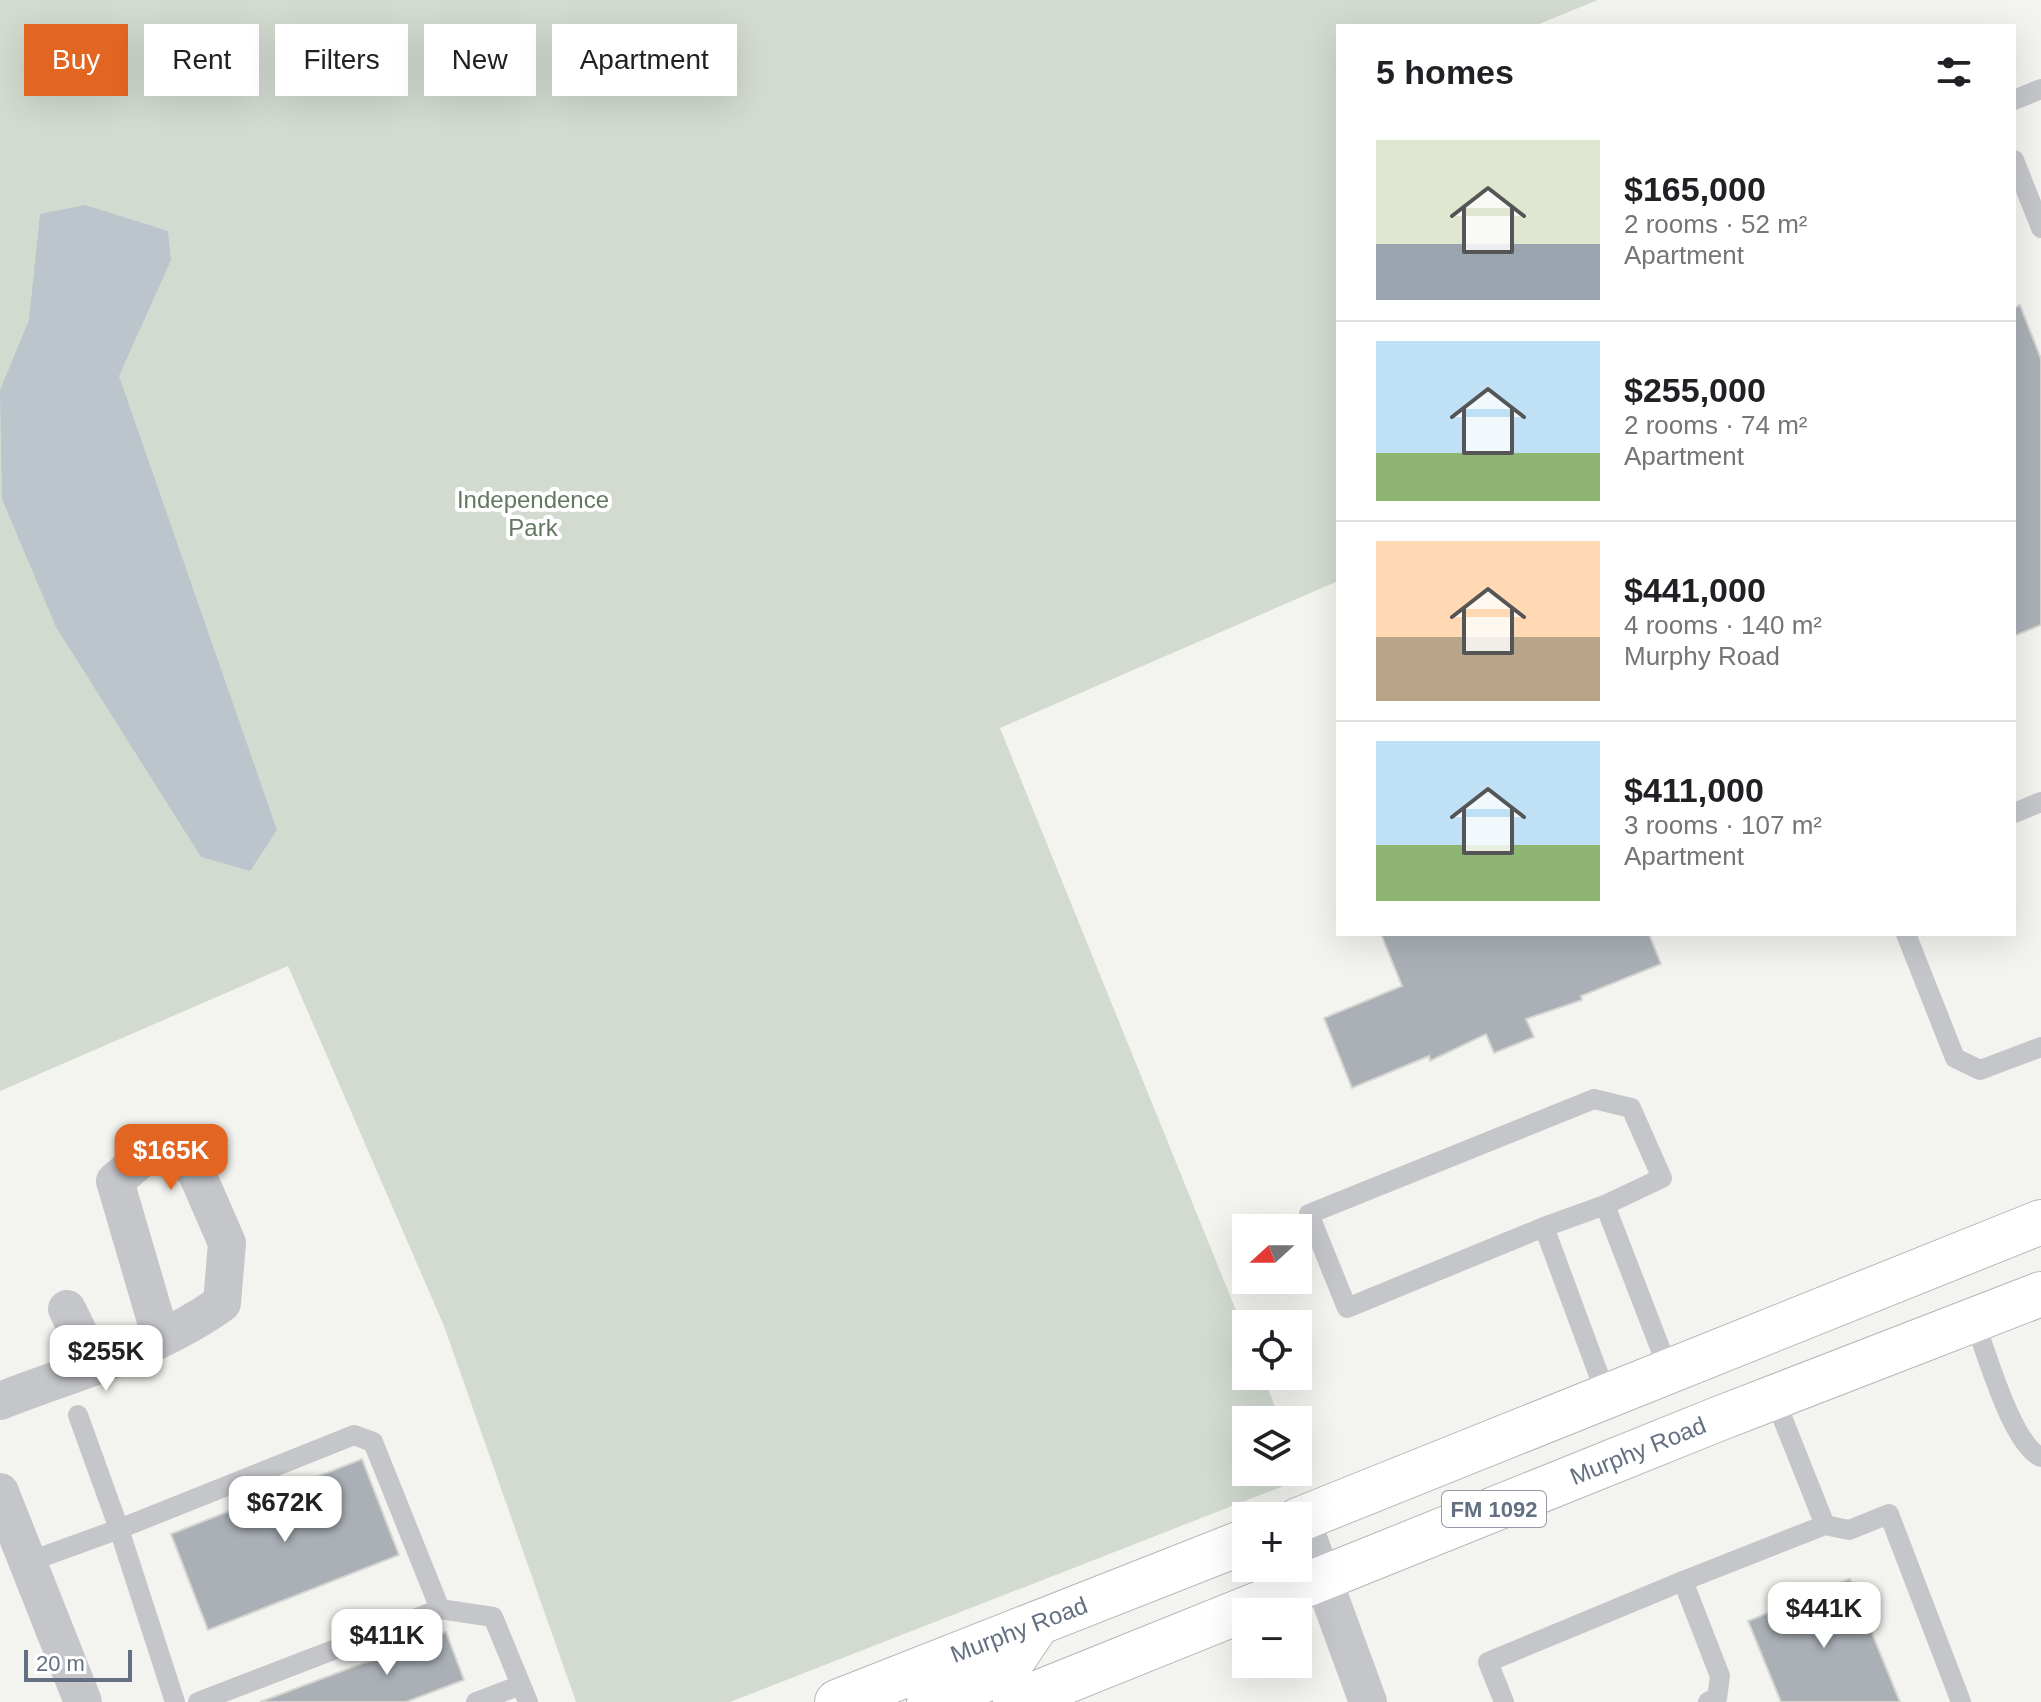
<!DOCTYPE html>
<html lang="en">
<head>
<meta charset="utf-8">
<style>
	body { margin:0; font-family:Arial,sans-serif; background:#f2f2f2; color:#202124; height:100vh; display:flex; flex-direction:column; font-size:30px; white-space:nowrap }
	* { box-sizing:border-box; margin:0 }
	p { font-size:26px; color:#757577 }
	.icon { flex:none; width:44px; height:44px; fill:none; stroke:currentColor; stroke-width:2; stroke-linecap:round; stroke-linejoin:round }
	.map { position:relative; flex:1; overflow:hidden }
	.sheet { position:absolute; left:1336px; top:24px; width:680px; height:912px; display:flex; flex-direction:column; background:#fff; border-radius:0px; box-shadow:0 8px 32px #0002 }
	.sheet>* { flex:none }
	.hud { position:absolute; left:24px; top:24px; width:760px; height:72px; display:flex; gap:16px }
	.needle { width:52px; rotate:249deg }
	.fabs { position:absolute; left:1232px; top:1214px; display:grid; gap:16px }
	.fabs a { display:grid; place-items:center; width:80px; height:80px; border-radius:0px; background:#fff; box-shadow:0 8px 32px #0002; font-size:40px }
	.scale { position:absolute; left:24px; bottom:20px; width:108px; box-sizing:border-box; padding-left:8px; border:4px solid #637081; border-top:0; font-size:22px; line-height:28px; white-space:nowrap; color:#637081; -webkit-text-stroke:6px #fff; paint-order:stroke }
	.price { position:absolute; translate:-50% -68px; padding:0 18px; border-radius:16px; background:#fff; color:#222; font-size:26px; line-height:52px; filter:drop-shadow(0 2px 4px #0008) }
	.price::after { content:''; position:absolute; left:50%; top:48px; width:24px; height:18px; margin-left:-12px; background:inherit; clip-path:polygon(0 0,100% 0,50% 100%) }
	.price.current { background:#e26521; color:#fff }
	ul { padding:0; list-style:none }
	li { display:flex; align-items:center; gap:24px; height:200px; padding:0 40px }
	li+li { border-top:2px solid #e0e0e0 }
	li span { display:grid; place-items:center; flex:none; width:224px; height:160px; border-radius:0px; color:#555 }
	li>.icon { margin-inline-start:auto }
	span .icon { width:96px; height:96px; fill:#fffc; stroke-width:1 }
	li b { font-size:34px }
	h2 { display:flex; justify-content:space-between; align-items:center; height:96px; padding:0 40px; font-size:34px }
	.tag { padding:0 28px; border-radius:0px; background:#fff; box-shadow:0 8px 32px #0002; font-size:28px; line-height:72px }
	.tag.current { background:#e26521; color:#fff }
	.map>svg:first-child { display:block }
</style>
</head>
<body>
<div class="map">
<svg width="2041" height="1702" viewBox="0 0 2041 1702">
	<rect width="100%" height="100%" fill="#f3f4ef"/>
	<!-- green -->
	<polygon fill="#d3dbd1" points="0,0 1598,0 1534,26 1338,26 1338,581 1000,728 1246,1335 1246,1376 1263,1376 1280,1420 1246,1420 1246,1472 1298,1472 1298,1463 1304,1478 730,1702 576,1702 444,1326 288,966 0,1091"/>
	<!-- water -->
	<polygon fill="#bcc5cb" points="85,205 168,231 171,260 119,376 277,830 250,871 201,857 56,627 2,499 0,390 29,320 40,214"/>
	<!-- building -->
	<g fill="#aab0b6" stroke="#d5d5d2" stroke-width="2">
		<polygon points="2020,305 2041,359 2041,625 2014,636 2014,308"/>
		<polygon points="1381,934 1649,934 1661,964 1581,996 1582,1000 1526,1019 1534,1037 1494,1053 1486,1034 1430,1061 1429,1056 1352,1088 1324,1018 1402,986"/>
		<polygon points="362,1459 399,1555 208,1630 171,1534"/>
		<polygon points="1850,1579 1900,1702 1781,1702 1748,1621"/>
		<polygon points="446,1632 464,1680 406,1702 260,1702"/>
	</g>
	<g fill="none" stroke-linecap="round" stroke-linejoin="round">
		<defs>
			<g id="primary">
				<polyline points="1298,1520 2041,1222"/>
				<polyline points="837,1702 1246,1541"/>
				<polyline points="929,1702 1005,1672 1038,1623"/>
				<polyline points="1015,1702 1718,1419 2041,1294"/>
			</g>
		</defs>
		<!-- primary casing -->
		<use href="#primary" stroke="#b4b7bc" stroke-width="46"/>
		<!-- lane -->
		<g stroke="#c4c6ca" stroke-width="20">
			<polyline points="2014,100 2041,89"/>
			<polyline points="2014,160 2041,228"/>
			<polyline points="2014,813 2041,802"/>
			<polyline points="1906,934 1955,1058 1980,1070 2041,1047"/>
			<polyline points="1605,1205 1669,1371"/>
			<polyline points="1544,1227 1347,1308 1309,1214 1594,1099 1631,1108 1662,1178 1605,1205 1544,1227 1607,1397"/>
			<path d="M1974,1320c12,31 38,125 67,137"/>
			<polyline points="78,1415 119,1529 175,1702"/>
			<polyline points="1825,1525 1849,1530 1889,1514 1961,1702"/>
			<polyline points="28,1562 119,1529 354,1435 373,1442 440,1609"/>
			<polyline points="198,1702 440,1609 493,1617 528,1702"/>
			<polyline points="476,1702 521,1685"/>
			<polyline points="1504,1702 1488,1662 1683,1581"/>
			<polyline points="1708,1702 1717,1698 1720,1676 1683,1581 1825,1525 1774,1397"/>
		</g>
		<!-- street -->
		<g stroke="#c4c6ca" stroke-width="38">
			<polyline points="67,1309 94,1364"/>
			<path d="M0,1401c74,-29 157,-51 222,-98l5,-60 -33,-76 -43,-16 -36,30 46,157"/>
			<polyline points="0,1492 83,1702"/>
			<polyline points="1301,1519 1368,1702"/>
		</g>
		<!-- primary -->
		<use href="#primary" stroke="#fff" stroke-width="44"/>
	</g>
	<g text-anchor="middle" stroke-width="8" stroke-linejoin="round" paint-order="stroke">
		<!-- shield labels -->
		<rect fill="#fff" stroke="#929ba7" stroke-width="2" x="1442" y="1491" width="104" height="36" rx="6"/>
		<g font-size="22" font-weight="bold" fill="#637081">
			<text x="1494" y="1517">FM 1092</text>
		</g>
		<!-- park labels -->
		<g font-size="24" fill="#637861" stroke="#fff">
			<text x="533" y="508">Independence<tspan x="533" dy="28">Park</tspan></text>
		</g>
		<!-- street labels -->
		<g font-size="24" fill="#637081" stroke="#fff">
			<text transform="translate(1638 1451) rotate(-22)" y="8">Murphy Road</text>
			<text transform="translate(1019 1630) rotate(-21)" y="8">Murphy Road</text>
		</g>
	</g>
</svg>
<div class="fabs">
<a><svg class="needle" viewBox="-14 -14 28 28"><path d="M0-13l5 13h-10z" fill="#e53935"/><path d="M0 13l5-13h-10z" fill="#757577"/></svg></a>
<a><svg class="icon" aria-label="locate" viewBox="0 0 24 24"><circle cx="12" cy="12" r="6"/><path d="M12 2v4M12 18v4M2 12h4M18 12h4"/></svg></a>
<a><svg class="icon" aria-label="layers" viewBox="0 0 24 24"><path d="M12 4l9 5-9 5-9-5zM3 14l9 5 9-5"/></svg></a>
<a>+</a>
<a>−</a>
</div>
<div class="scale">20 m</div>
<b class="price current" style="left:171px;top:1192px">$165K</b>
<b class="price" style="left:106px;top:1393px">$255K</b>
<b class="price" style="left:285px;top:1544px">$672K</b>
<b class="price" style="left:1824px;top:1650px">$441K</b>
<b class="price" style="left:387px;top:1677px">$411K</b>
<div class="hud">
<a class="tag current">Buy</a>
<a class="tag">Rent</a>
<a class="tag">Filters</a>
<a class="tag">New</a>
<a class="tag">Apartment</a>
</div>
<section class="sheet">
<h2>5 homes<svg class="icon" aria-label="filters" viewBox="0 0 24 24"><path d="M4 7h16M4 17h16"/><circle cx="9" cy="7" r="2"/><circle cx="15" cy="17" r="2"/></svg></h2>
<ul>
<li><span style="background:linear-gradient(#dfe7d0 65%,#9aa5b1 0)"><svg class="icon" aria-label="home" viewBox="0 0 24 24"><path d="M3 11l9-7 9 7M6 9v11h12V9"/></svg></span><div><b>$165,000</b><p>2 rooms · 52 m²</p><p>Apartment</p></div></li>
<li><span style="background:linear-gradient(#bfe0f5 70%,#8fb573 0)"><svg class="icon" aria-label="home" viewBox="0 0 24 24"><path d="M3 11l9-7 9 7M6 9v11h12V9"/></svg></span><div><b>$255,000</b><p>2 rooms · 74 m²</p><p>Apartment</p></div></li>
<li><span style="background:linear-gradient(#ffd9b3 60%,#b9a48a 0)"><svg class="icon" aria-label="home" viewBox="0 0 24 24"><path d="M3 11l9-7 9 7M6 9v11h12V9"/></svg></span><div><b>$441,000</b><p>4 rooms · 140 m²</p><p>Murphy Road</p></div></li>
<li><span style="background:linear-gradient(#bfe0f5 65%,#8fb573 0)"><svg class="icon" aria-label="home" viewBox="0 0 24 24"><path d="M3 11l9-7 9 7M6 9v11h12V9"/></svg></span><div><b>$411,000</b><p>3 rooms · 107 m²</p><p>Apartment</p></div></li>
</ul>
</section>
</div>
</body>
</html>
